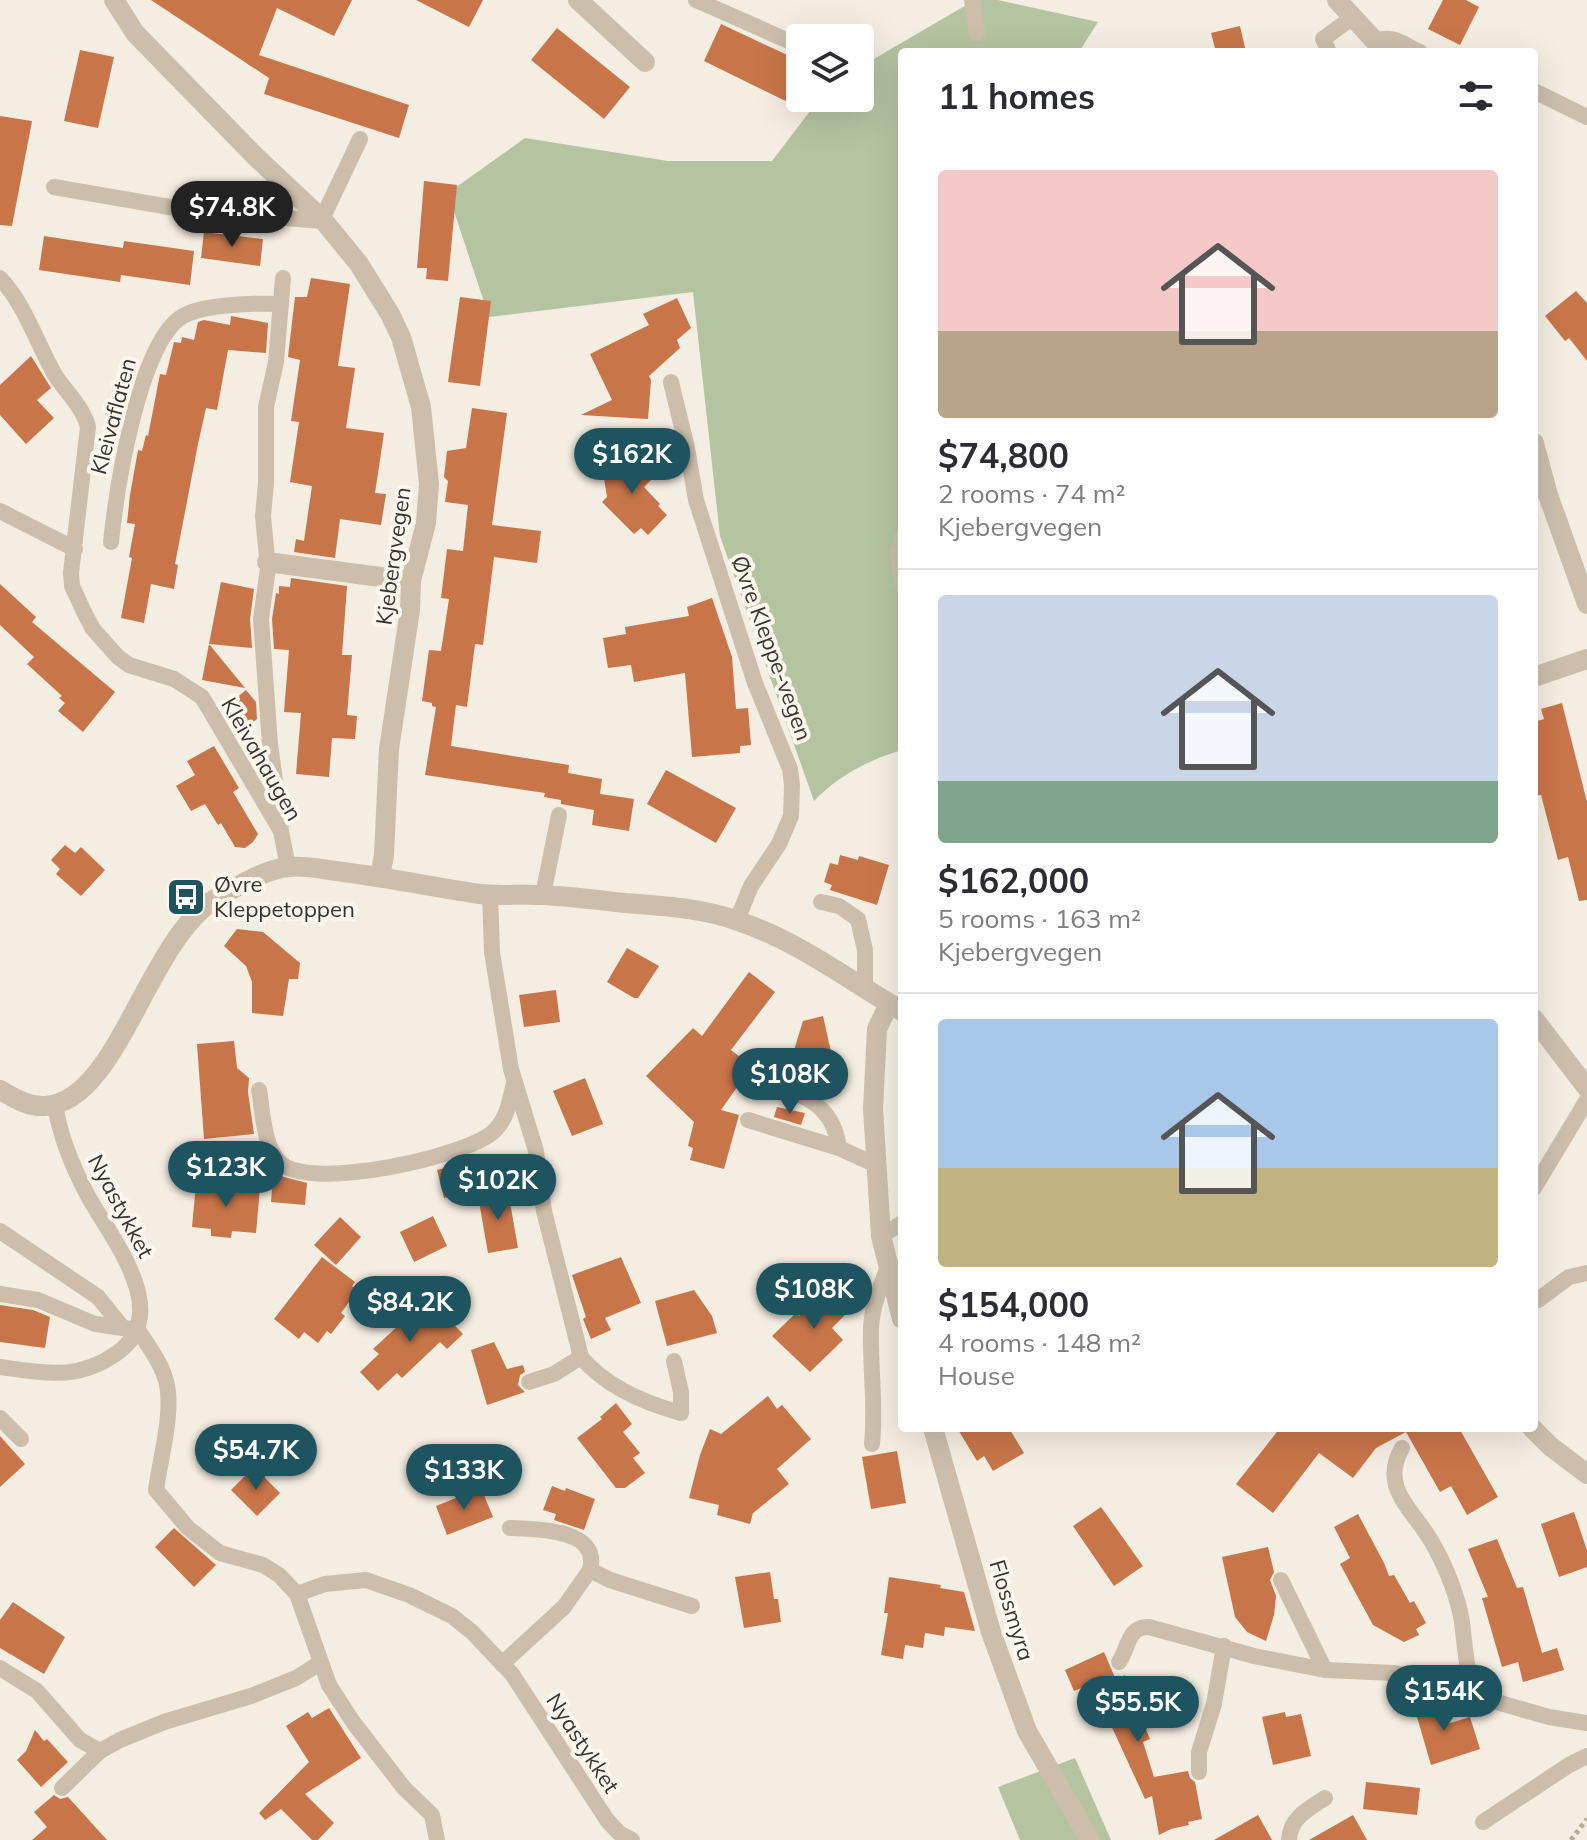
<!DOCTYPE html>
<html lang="en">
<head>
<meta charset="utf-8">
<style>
	body { margin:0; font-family:Mulish,sans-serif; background:#f2f2f3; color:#2b2b33; height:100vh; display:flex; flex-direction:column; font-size:30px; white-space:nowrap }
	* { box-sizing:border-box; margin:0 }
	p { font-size:26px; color:#7c7c81 }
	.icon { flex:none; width:44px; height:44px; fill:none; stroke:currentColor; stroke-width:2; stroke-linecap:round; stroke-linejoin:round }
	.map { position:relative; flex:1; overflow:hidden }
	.sheet { position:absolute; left:898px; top:48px; width:640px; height:1384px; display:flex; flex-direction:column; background:#fff; border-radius:8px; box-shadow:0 8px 32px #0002 }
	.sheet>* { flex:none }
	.buttons { position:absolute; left:786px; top:24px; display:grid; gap:16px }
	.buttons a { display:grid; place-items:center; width:88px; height:88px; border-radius:8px; background:#fff; box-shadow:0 8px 32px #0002; font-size:40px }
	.price { position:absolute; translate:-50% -68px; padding:0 18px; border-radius:28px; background:#1e545f; color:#fff; font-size:26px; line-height:52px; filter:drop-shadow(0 2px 4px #0008) }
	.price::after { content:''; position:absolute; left:50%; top:48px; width:24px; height:18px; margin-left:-12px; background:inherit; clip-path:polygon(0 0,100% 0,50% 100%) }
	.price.on { background:#222; color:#fff }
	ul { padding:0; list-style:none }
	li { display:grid; align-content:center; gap:16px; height:424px; padding:0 40px }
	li+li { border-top:2px solid #e1e1e2 }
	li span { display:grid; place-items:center; height:248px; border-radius:8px; color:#555 }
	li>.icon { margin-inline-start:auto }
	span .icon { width:144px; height:144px; fill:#fffc; stroke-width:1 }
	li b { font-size:34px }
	h2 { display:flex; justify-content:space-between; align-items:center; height:96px; padding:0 40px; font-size:34px }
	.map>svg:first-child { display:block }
</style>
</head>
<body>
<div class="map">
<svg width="1587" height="1840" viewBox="0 0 1587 1840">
	<rect width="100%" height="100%" fill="#f4ede1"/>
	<!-- green -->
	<g fill="#b4c4a0">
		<path d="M975,0h23l100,22 -19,30h-177v698c-34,10 -64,26 -88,51l-94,-265 -27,-244 -204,25 -41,-124 77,-55 143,23h104l48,-63h40v-31z"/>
		<polygon points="1075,1758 1111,1840 1020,1840 998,1787"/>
	</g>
	<!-- building -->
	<g fill="#c9754a">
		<polygon points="151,0 352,0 334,36 277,8 259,55 409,105 399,138 264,94 269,78"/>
		<polygon points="416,0 483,0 469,27"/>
		<polygon points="1443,0 1466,0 1479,7 1460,45 1428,29"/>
		<polygon points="721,24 800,61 800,108 704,61"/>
		<polygon points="1240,26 1246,52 1216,52 1211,33"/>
		<polygon points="557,28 630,87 604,119 531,60"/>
		<polygon points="80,50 114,57 98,128 64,121"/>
		<polygon points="0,116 32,121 12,226 0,225"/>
		<polygon points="424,181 457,185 448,281 426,279 427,268 417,268"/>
		<polygon points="204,232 263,239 260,266 201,258"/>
		<polygon points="44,236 123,248 124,241 194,251 190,285 121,275 120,282 39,270"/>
		<polygon points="311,278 350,284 338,366 355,368 346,428 384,433 375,493 386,494 381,525 340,519 335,558 294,552 296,539 304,541 312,486 290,482 299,422 291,421 300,360 288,357 295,297 307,297"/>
		<polygon points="1576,291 1587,303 1587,361 1569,338 1565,341 1545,316"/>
		<polygon points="460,297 491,301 480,386 448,382"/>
		<polygon points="677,298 691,328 677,340 680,348 649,376 651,380 648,419 581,415 612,400 590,354 649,325 643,314"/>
		<polygon points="231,316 268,323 266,353 228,350 217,410 206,408 198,444 175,564 178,565 174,589 151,584 144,623 121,618 132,558 129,557 135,524 127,523 130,495 138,450 142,451 146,435 148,436 160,374 166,375 174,342 181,343 182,337 194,340 198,322 204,320 230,325"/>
		<polygon points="31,356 51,388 37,400 54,418 26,444 0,415 0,385"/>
		<polygon points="472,408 507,413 492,525 541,531 537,563 494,557 483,645 475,644 467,707 456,705 451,746 569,765 568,773 602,779 600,794 634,799 629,831 592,825 594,810 561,804 561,800 544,797 545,793 425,775 436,707 432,706 432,703 422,701 429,650 441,651 449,599 441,598 447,549 463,551 468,505 445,502 448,481 444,477 447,451 466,448"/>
		<polygon points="644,462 656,475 644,487 660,504 658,506 667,515 648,535 641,528 634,534 602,502 607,497 602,466"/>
		<polygon points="291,578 347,586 342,655 352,655 347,715 357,716 355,739 332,738 329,777 296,774 301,713 284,712 289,650 274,649 272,619 276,593 279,594 279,586 290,587"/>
		<polygon points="221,582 254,589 250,619 252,648 209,644 245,688 202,680"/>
		<polygon points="0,584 36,617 32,622 115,692 83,732 58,711 65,703 59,698 62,696 27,664 34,657 0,625"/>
		<polygon points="712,598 732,657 736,709 748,708 751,745 740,746 740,753 692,757 685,673 634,682 631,665 608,668 603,638 626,634 625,627 689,616 687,607"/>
		<polygon points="246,690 256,702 257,719 242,731 224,708"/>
		<polygon points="1562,703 1587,802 1587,900 1579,901 1568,857 1558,860 1541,795 1534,796 1534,722 1544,719 1541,709"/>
		<polygon points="214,746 239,788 233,792 258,834 253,842 245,848 235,847 221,823 218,825 205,804 191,811 176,786 195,775 187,761"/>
		<polygon points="666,770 736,808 716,843 647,804"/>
		<polygon points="65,845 75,853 81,847 105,870 81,896 56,874 60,869 51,860"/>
		<polygon points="840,855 858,860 859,856 889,865 877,905 830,890 832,885 824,882 830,863 838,865"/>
		<polygon points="237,929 263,932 300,963 298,979 289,979 283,1016 252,1013 252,982 246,966 224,946"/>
		<polygon points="627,948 659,966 638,998 634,998 607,982"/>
		<polygon points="749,972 775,992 731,1050 752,1066 745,1072 742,1080 721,1110 739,1115 724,1169 690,1160 693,1148 688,1146 694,1122 646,1076 693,1028 702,1036"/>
		<polygon points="556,990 560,1022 524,1027 519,995"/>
		<polygon points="823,1016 835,1070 801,1078 794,1050 803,1021"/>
		<polygon points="234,1041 237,1068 249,1078 248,1092 254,1134 204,1139 197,1044"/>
		<polygon points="585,1078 603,1124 572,1136 553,1091"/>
		<polygon points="777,1107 805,1113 801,1125 774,1117"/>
		<polygon points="470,1161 477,1190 444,1198 437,1170"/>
		<polygon points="273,1174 307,1183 305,1205 271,1202"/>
		<polygon points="196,1183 260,1188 256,1233 232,1231 231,1238 211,1236 211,1229 192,1227"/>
		<polygon points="508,1191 518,1248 488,1253 478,1196"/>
		<polygon points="433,1216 447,1246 414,1262 400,1232"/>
		<polygon points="340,1217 361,1237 336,1265 314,1245"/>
		<polygon points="322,1257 355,1282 352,1286 358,1290 341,1313 345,1316 331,1334 327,1331 318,1343 304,1332 299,1339 274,1319"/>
		<polygon points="621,1257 641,1303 605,1318 611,1330 591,1339 583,1319 586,1317 572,1275"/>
		<polygon points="833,1288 852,1308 832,1328 843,1340 810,1372 772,1336 796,1313 799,1316 803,1312 806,1315"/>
		<polygon points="694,1290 712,1316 717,1333 667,1346 655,1301"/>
		<polygon points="428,1298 463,1334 447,1349 440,1342 402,1378 397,1373 378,1391 360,1372 379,1354 373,1349"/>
		<polygon points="0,1305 33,1310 50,1317 45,1348 0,1342"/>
		<polygon points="494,1342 507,1369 523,1365 525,1372 520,1375 518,1385 525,1392 487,1405 471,1350"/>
		<polygon points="768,1396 777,1409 782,1405 811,1439 777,1469 789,1484 753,1513 750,1524 717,1515 719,1505 689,1498 700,1455 710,1429 721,1434"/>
		<polygon points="616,1403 632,1424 623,1432 640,1453 633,1458 645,1473 625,1488 616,1488 577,1438 602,1419 600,1417"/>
		<polygon points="957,1428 1009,1428 1024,1453 993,1471 984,1456 977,1461"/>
		<polygon points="1280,1428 1459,1428 1498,1497 1467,1515 1451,1486 1440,1492 1406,1432 1376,1448 1353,1478 1319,1453 1273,1513 1236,1484"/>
		<polygon points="0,1436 25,1464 0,1487"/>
		<polygon points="897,1451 906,1503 871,1509 862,1457"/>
		<polygon points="254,1467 280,1493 257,1516 231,1490"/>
		<polygon points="552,1486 565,1491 566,1488 595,1499 584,1530 554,1520 556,1514 543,1510"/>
		<polygon points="481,1488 493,1517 447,1535 436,1506"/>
		<polygon points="1101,1507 1143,1566 1114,1586 1073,1526"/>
		<polygon points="1574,1512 1587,1550 1587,1567 1559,1577 1541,1524"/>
		<polygon points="1358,1514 1384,1563 1389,1576 1394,1575 1410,1603 1414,1601 1426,1623 1416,1629 1419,1635 1404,1642 1373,1625 1340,1564 1350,1558 1334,1527"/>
		<polygon points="174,1528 216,1565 194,1587 155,1547"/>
		<polygon points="1497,1539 1517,1588 1523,1587 1542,1653 1557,1648 1564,1670 1523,1682 1518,1662 1502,1667 1482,1598 1488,1597 1468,1549"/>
		<polygon points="1268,1547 1274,1572 1270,1580 1276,1596 1274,1615 1266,1641 1247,1632 1235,1617 1222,1557"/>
		<polygon points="770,1572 774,1599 778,1599 781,1622 744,1628 735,1577"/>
		<polygon points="889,1577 941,1585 940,1588 964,1592 975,1631 945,1627 944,1636 925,1633 923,1648 905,1645 903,1659 881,1655 888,1613 884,1613"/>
		<polygon points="13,1602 65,1637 44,1674 0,1648 0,1620"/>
		<polygon points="1104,1652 1116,1680 1125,1675 1147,1724 1144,1725 1150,1739 1143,1742 1154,1777 1188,1771 1190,1778 1195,1782 1202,1819 1188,1822 1189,1825 1171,1829 1159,1835 1152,1796 1145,1799 1092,1684 1074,1691 1065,1670"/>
		<polygon points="1432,1695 1437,1697 1447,1724 1470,1717 1480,1749 1431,1765 1417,1717 1421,1715 1416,1700"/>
		<polygon points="329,1708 361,1758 305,1794 334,1823 318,1840 312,1840 281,1809 265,1820 259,1813 309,1762 286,1726 308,1712 312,1718"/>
		<polygon points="1285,1712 1286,1717 1301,1714 1311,1756 1273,1765 1262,1717"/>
		<polygon points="35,1730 44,1741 47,1739 68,1762 41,1787 17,1760 26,1751"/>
		<polygon points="1366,1782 1420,1788 1417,1815 1363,1809"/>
		<polygon points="54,1795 60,1799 68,1797 107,1840 32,1840 47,1827 34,1812"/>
		<polygon points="1258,1815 1272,1840 1214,1840"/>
		<polygon points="1353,1815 1367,1840 1309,1840"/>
	</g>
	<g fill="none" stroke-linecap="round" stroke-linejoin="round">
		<!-- path -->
		<polyline stroke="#b9a996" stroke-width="5" stroke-dasharray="4 4" stroke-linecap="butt" points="1571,1840 1587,1819"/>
		<!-- service -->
		<g stroke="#cdbeac" stroke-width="16">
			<polyline points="696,0 800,46"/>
			<polyline points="972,0 977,33"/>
			<path d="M1375,41c18,-7 29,4 45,11"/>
			<polyline points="1329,52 1323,39 1353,17"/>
			<polyline points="1534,91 1587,117"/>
			<polyline points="54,187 181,209 321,221 360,139"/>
			<path d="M0,278c26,28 36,64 55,97 11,17 28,32 33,52l-17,146 1,13 12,26 9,17 25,28 11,8 45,14 28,18 79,134 7,36"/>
			<polyline points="671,382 687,448 696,500 755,683 790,769 792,785 791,816 779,844 751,886 737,920"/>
			<polyline points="0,511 75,549"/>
			<polyline points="902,537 898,552 902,584"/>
			<path d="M111,542c5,-49 28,-205 74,-227 22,-11 71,-12 96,-11"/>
			<polyline points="281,825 270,744 261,619 268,568 263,516 266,483 266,407 276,362 283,278"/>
			<path d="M490,894l2,58 19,117 25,82 8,60 37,146c25,30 63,46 100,56v-21l-7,-31"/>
			<polyline points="543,895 559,815"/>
			<polyline points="821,902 839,906 858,919 865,950 865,988"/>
			<path d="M753,1079c42,13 80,20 86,69"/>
			<path d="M259,1090c4,21 4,61 24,75 34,24 177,-7 209,-32 16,-14 17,-31 22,-50"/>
			<polyline points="748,1120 839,1148 876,1165"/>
			<polyline points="1534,1188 1587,1100"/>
			<polyline points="0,1231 98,1297 123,1328"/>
			<polyline points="881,1236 902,1223"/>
			<path d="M0,1294l38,6 57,24 43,6c11,17 25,35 29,55 6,30 -7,74 -11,105l32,38 32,25 43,12 16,10 18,19 32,91 24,37 51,66 28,27 5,25"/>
			<polyline points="1538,1300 1569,1277 1587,1273"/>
			<path d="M0,1367c45,6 78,14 117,-14 57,-40 -6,-115 -29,-157 -15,-28 -28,-60 -33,-91"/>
			<polyline points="529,1382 554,1374 581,1357"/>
			<polyline points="0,1418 21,1439"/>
			<path d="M872,1444c4,-38 -2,-76 -1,-114 0,-21 9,-42 16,-61"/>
			<path d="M1402,1448c-24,42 15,64 32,98 12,21 24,51 28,76 3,25 4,48 14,73"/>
			<polyline points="590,1570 610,1580 692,1606"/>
			<polyline points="1281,1580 1325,1670"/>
			<polyline points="297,1594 325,1584 366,1580 409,1595 452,1616 472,1632 512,1674 607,1820 619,1833 632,1840"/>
			<path d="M1119,1662c10,-15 9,-36 30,-35l105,29 71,14 70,3 154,44 38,6"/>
			<path d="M502,1664l62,-57 26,-37c11,-42 -55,-41 -80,-42"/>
			<polyline points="0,1668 37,1691 80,1740 100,1751"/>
			<polyline points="1199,1772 1199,1752 1214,1704 1224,1646"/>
			<polyline points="62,1788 100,1751 120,1740 164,1722 251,1696 296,1678 320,1663"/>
			<polyline points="1483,1822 1569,1765 1587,1756"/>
			<path d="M1289,1840c1,-22 19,-31 36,-42"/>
		</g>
		<!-- minor -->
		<g stroke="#cdbeac" stroke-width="20">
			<polyline points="114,0 135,33 256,157 323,220 359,264 390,314 401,337 421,407 429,484 426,523 411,581 410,610 389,749 384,855 380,877"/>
			<polyline points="578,0 645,62"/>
			<polyline points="267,562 411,581"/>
			<polyline points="1534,677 1587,659"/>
			<polyline points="889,1004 877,1029 873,1109 881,1236 902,1319"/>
			<polyline points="1534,1019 1587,1088"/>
			<polyline points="933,1428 991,1632 1027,1731 1090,1840"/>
		</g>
		<!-- tertiary -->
		<g stroke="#cdbeac" stroke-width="20">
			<polyline points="1337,0 1385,52"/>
			<polyline points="1534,443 1548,495 1587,604"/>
			<path d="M0,1090c14,8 28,17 45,16 75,-4 103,-174 177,-211 20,-11 44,-26 67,-28 17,-2 37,3 54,5 46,6 91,15 137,22 19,2 41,0 61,1 28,1 56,5 84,8 38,3 77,5 113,18 60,20 110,59 164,90"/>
			<polyline points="1532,1428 1550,1446 1587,1474"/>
		</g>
	</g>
	<!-- icons -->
	<defs>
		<symbol id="bus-square" viewBox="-11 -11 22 22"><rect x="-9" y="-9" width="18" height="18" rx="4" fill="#1e545f" stroke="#fbf6ee"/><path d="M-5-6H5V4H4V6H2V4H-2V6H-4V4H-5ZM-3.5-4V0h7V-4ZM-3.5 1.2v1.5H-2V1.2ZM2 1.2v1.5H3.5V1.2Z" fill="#fff"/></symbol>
	</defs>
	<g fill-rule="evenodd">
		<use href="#bus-square" x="164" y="875" width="44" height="44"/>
	</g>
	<g text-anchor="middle" stroke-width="8" stroke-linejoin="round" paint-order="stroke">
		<!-- street labels -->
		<g font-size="22" fill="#3b322b" stroke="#fbf6ee">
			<text transform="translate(113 416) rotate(-75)" y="8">Kleivaflaten</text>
			<text transform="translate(393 556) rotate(-82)" y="8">Kjebergvegen</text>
			<text transform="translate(772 648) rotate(70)" y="8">Øvre Kleppe-vegen</text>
			<text transform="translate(262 759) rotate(60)" y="8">Kleivahaugen</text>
			<text transform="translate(121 1206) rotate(62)" y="8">Nyastykket</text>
			<text transform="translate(1012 1610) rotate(73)" y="8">Flossmyra</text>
			<text transform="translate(583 1743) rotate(57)" y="8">Nyastykket</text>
		</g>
		<!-- poi labels -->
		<g font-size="22" fill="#3b322b" stroke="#fbf6ee" text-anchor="start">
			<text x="214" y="892">Øvre<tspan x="214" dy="25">Kleppetoppen</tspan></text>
		</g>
	</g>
</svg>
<div class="buttons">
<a><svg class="icon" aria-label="layers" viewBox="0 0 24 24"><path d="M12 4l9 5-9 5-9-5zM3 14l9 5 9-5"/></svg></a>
</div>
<b class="price on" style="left:232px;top:249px">$74.8K</b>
<b class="price" style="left:632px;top:496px">$162K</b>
<b class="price" style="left:790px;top:1116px">$108K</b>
<b class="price" style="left:226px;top:1209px">$123K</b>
<b class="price" style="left:498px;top:1222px">$102K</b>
<b class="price" style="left:814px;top:1331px">$108K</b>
<b class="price" style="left:410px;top:1344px">$84.2K</b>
<b class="price" style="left:256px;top:1492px">$54.7K</b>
<b class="price" style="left:464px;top:1512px">$133K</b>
<b class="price" style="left:1444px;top:1733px">$154K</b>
<b class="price" style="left:1138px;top:1744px">$55.5K</b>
<section class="sheet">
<h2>11 homes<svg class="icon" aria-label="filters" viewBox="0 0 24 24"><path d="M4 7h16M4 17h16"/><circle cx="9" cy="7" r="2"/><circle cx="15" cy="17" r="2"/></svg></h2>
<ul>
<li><span style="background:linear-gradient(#f6c9c9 65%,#b9a48a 0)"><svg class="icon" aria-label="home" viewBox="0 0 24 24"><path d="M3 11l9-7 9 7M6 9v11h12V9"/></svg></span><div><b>$74,800</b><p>2 rooms · 74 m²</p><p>Kjebergvegen</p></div></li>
<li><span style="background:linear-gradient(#c9d6e8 75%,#7fa58c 0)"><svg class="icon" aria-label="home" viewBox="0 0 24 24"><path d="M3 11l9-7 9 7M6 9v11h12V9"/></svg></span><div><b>$162,000</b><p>5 rooms · 163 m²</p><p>Kjebergvegen</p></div></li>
<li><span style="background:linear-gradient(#a9c7e8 60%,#c2b280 0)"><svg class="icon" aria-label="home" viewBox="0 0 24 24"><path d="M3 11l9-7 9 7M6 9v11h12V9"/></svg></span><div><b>$154,000</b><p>4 rooms · 148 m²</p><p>House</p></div></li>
</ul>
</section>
</div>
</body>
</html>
